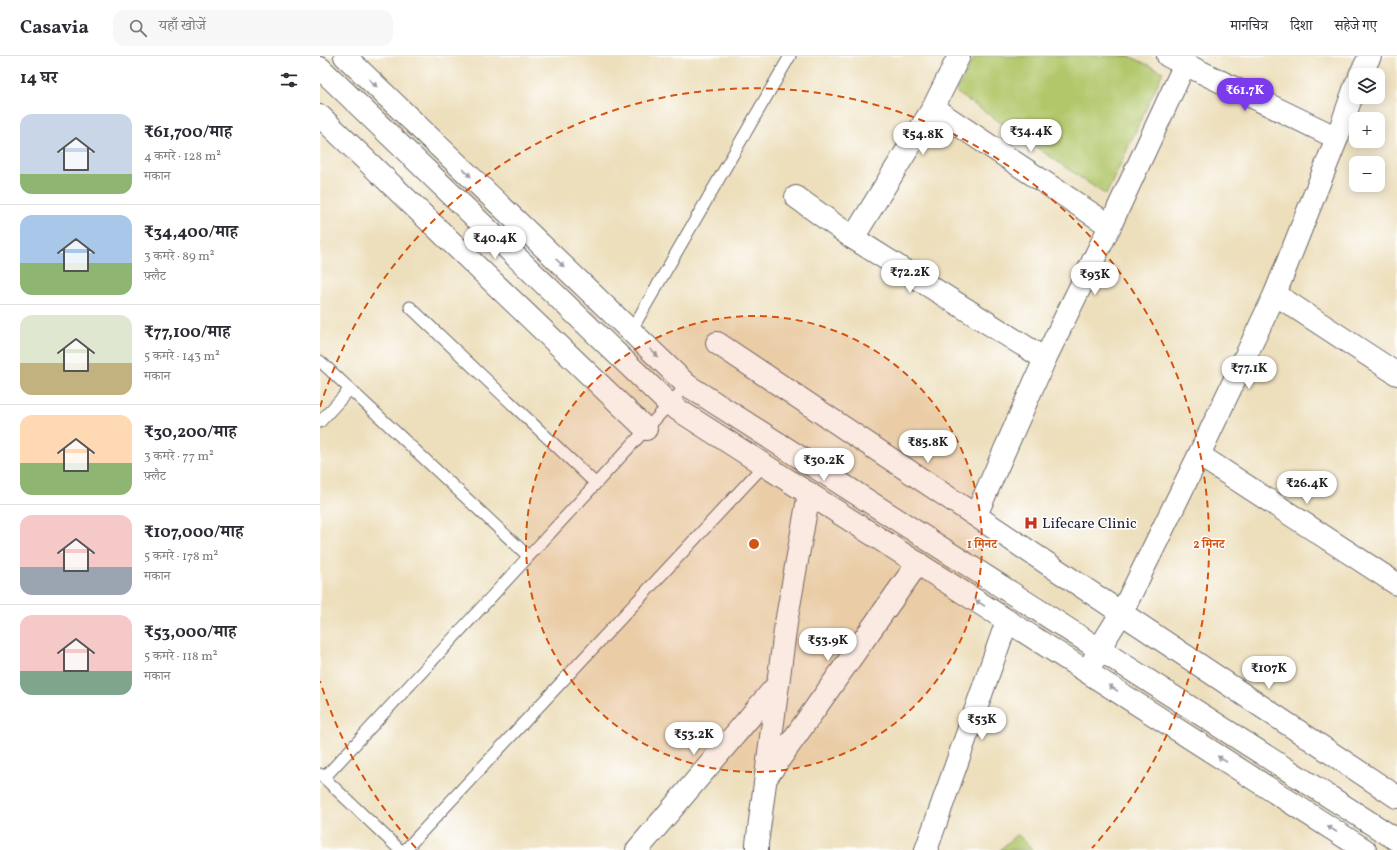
<!DOCTYPE html>
<html lang="hi">
<head>
<meta charset="utf-8">
<style>
	body { margin:0; font-family:Vollkorn,"Noto Serif Devanagari",serif; background:#f7f7f7; color:#2b2b33; height:100vh; display:flex; flex-direction:column; font-size:15px; white-space:nowrap }
	* { box-sizing:border-box; margin:0 }
	p { font-size:13px; color:#7c7c81 }
	.icon { flex:none; width:22px; height:22px; fill:none; stroke:currentColor; stroke-width:2; stroke-linecap:round; stroke-linejoin:round }
	.map { position:relative; flex:1; overflow:hidden }
	.sheet { display:flex; flex-direction:column; background:#fff; width:320px }
	.sheet>* { flex:none }
	.fabs { position:absolute; left:1029px; top:12px; display:grid; gap:8px }
	.fabs a { display:grid; place-items:center; width:36px; height:36px; border-radius:8px; background:#fff; box-shadow:0 2px 10px #0003; font-size:20px }
	.price { position:absolute; translate:-50% -34px; padding:0 9px; border-radius:14px; background:#fff; color:#222; font-size:13px; line-height:26px; filter:drop-shadow(0 1px 2px #0008) }
	.price::after { content:''; position:absolute; left:50%; top:24px; width:12px; height:9px; margin-left:-6px; background:inherit; clip-path:polygon(0 0,100% 0,50% 100%) }
	.price.on { background:#7c3aed; color:#fff }
	ul { padding:0; list-style:none }
	li { display:flex; align-items:center; gap:12px; height:100px; padding:0 20px }
	li+li { border-top:1px solid #e1e1e2 }
	li span { display:grid; place-items:center; flex:none; width:112px; height:80px; border-radius:12px; color:#555 }
	li>.icon { margin-inline-start:auto }
	span .icon { width:48px; height:48px; fill:#fffc; stroke-width:1 }
	li b { font-size:17px }
	h2 { display:flex; justify-content:space-between; align-items:center; height:48px; padding:0 20px; font-size:17px }
	header { display:flex; align-items:center; gap:24px; box-sizing:border-box; height:56px; padding:0 20px; background:#fff; border-bottom:1px solid #e1e1e2 }
	header strong { font-size:19px }
	nav { display:flex; gap:22px; margin-inline-start:auto; font-size:14px }
	.search { width:280px; height:36px; background:#f7f7f7; display:flex; align-items:center; gap:10px; box-sizing:border-box; padding:0 14px; border-radius:12px; color:#7c7c81; font-size:15px }
	main { display:flex; flex:1; min-height:0 }
	.map>svg:first-child { display:block }
</style>
</head>
<body>
<header>
<strong>Casavia</strong>
<div class="search"><svg class="icon" aria-label="search" viewBox="0 0 24 24"><circle cx="10" cy="10" r="6"/><path d="M15 15l6 6"/></svg>यहाँ खोजें</div>
<nav><a>मानचित्र</a><a>दिशा</a><a>सहेजे गए</a></nav>
</header>
<main>
<section class="sheet">
<h2>14 घर<svg class="icon" aria-label="filters" viewBox="0 0 24 24"><path d="M4 7h16M4 17h16"/><circle cx="9" cy="7" r="2"/><circle cx="15" cy="17" r="2"/></svg></h2>
<ul>
<li><span style="background:linear-gradient(#c9d6e8 75%,#8fb573 0)"><svg class="icon" aria-label="home" viewBox="0 0 24 24"><path d="M3 11l9-7 9 7M6 9v11h12V9"/></svg></span><div><b>₹61,700/माह</b><p>4 कमरे · 128 m²</p><p>मकान</p></div></li>
<li><span style="background:linear-gradient(#a9c7e8 60%,#8fb573 0)"><svg class="icon" aria-label="home" viewBox="0 0 24 24"><path d="M3 11l9-7 9 7M6 9v11h12V9"/></svg></span><div><b>₹34,400/माह</b><p>3 कमरे · 89 m²</p><p>फ़्लैट</p></div></li>
<li><span style="background:linear-gradient(#dfe7d0 60%,#c2b280 0)"><svg class="icon" aria-label="home" viewBox="0 0 24 24"><path d="M3 11l9-7 9 7M6 9v11h12V9"/></svg></span><div><b>₹77,100/माह</b><p>5 कमरे · 143 m²</p><p>मकान</p></div></li>
<li><span style="background:linear-gradient(#ffd9b3 60%,#8fb573 0)"><svg class="icon" aria-label="home" viewBox="0 0 24 24"><path d="M3 11l9-7 9 7M6 9v11h12V9"/></svg></span><div><b>₹30,200/माह</b><p>3 कमरे · 77 m²</p><p>फ़्लैट</p></div></li>
<li><span style="background:linear-gradient(#f6c9c9 65%,#9aa5b1 0)"><svg class="icon" aria-label="home" viewBox="0 0 24 24"><path d="M3 11l9-7 9 7M6 9v11h12V9"/></svg></span><div><b>₹107,000/माह</b><p>5 कमरे · 178 m²</p><p>मकान</p></div></li>
<li><span style="background:linear-gradient(#f6c9c9 70%,#7fa58c 0)"><svg class="icon" aria-label="home" viewBox="0 0 24 24"><path d="M3 11l9-7 9 7M6 9v11h12V9"/></svg></span><div><b>₹53,000/माह</b><p>5 कमरे · 118 m²</p><p>मकान</p></div></li>
</ul>
</section>
<div class="map">
<svg width="1077" height="794" viewBox="0 0 1077 794">
	<rect width="100%" height="100%" fill="#fff"/>
	<filter id="ink" filterUnits="userSpaceOnUse"><feTurbulence type="fractalNoise" baseFrequency=".025" numOctaves="2"/><feDisplacementMap in="SourceGraphic" scale="8" xChannelSelector="R" yChannelSelector="G"/><feConvolveMatrix kernelMatrix="1 2 1 2 8 2 1 2 1" color-interpolation-filters="sRGB"/></filter>
	<filter id="wash" filterUnits="userSpaceOnUse"><feTurbulence type="fractalNoise" baseFrequency=".012" numOctaves="4" result="noise"/><feDisplacementMap in="SourceGraphic" scale="16" xChannelSelector="R" yChannelSelector="G"/><feGaussianBlur stdDeviation="0.9" result="paint"/><feColorMatrix in="noise" values="0 0 0 0 0 0 0 0 0 0 0 0 0 0 0 0 0 1.4 0 .05"/><feComposite in="paint" operator="in"/></filter>
	<g filter="url(#wash)">
		<rect width="100%" height="100%" fill="#eddfbc"/>
		<!-- green -->
		<g fill="#b2c76b" stroke="#6a7453">
			<polygon points="655,0 809,0 843,16 786,139 636,36"/>
			<polygon points="697,778 714,794 680,794"/>
		</g>
	</g>
	<g filter="url(#ink)">
		<g fill="none" stroke-linecap="round" stroke-linejoin="round">
			<defs>
				<g id="service">
					<polyline points="90,251 275,427"/>
					<polyline points="311,275 470,0"/>
					<polyline points="0,305 208,500"/>
					<polyline points="0,366 30,333"/>
					<polyline points="0,718 80,794"/>
					<polyline points="4,722 367,329"/>
					<polyline points="85,794 444,409"/>
				</g>
				<g id="minor">
					<polyline points="848,0 1017,82"/>
					<polyline points="1040,19 1050,0"/>
					<polyline points="613,52 790,170"/>
					<polyline points="0,60 326,373"/>
					<polyline points="476,141 533,182 725,303"/>
					<polyline points="533,182 613,52 639,0"/>
					<polyline points="955,238 1077,318"/>
					<polyline points="397,287 1077,741"/>
					<polyline points="879,399 1077,528"/>
					<polyline points="656,459 725,303 790,170 865,8"/>
					<polyline points="768,616 779,593 802,556 879,399 955,238 1017,82 1036,28"/>
					<polyline points="446,722 598,507"/>
					<polyline points="317,794 458,628"/>
					<polyline points="437,794 437,788 466,567 489,437"/>
					<polyline points="606,794 687,565"/>
				</g>
				<g id="tertiary">
					<polyline points="25,0 367,329 1077,784"/>
					<polyline points="0,12 349,348 1045,794"/>
				</g>
			</defs>
			<!-- service casing -->
			<use href="#service" stroke="#696468" stroke-width="13"/>
			<!-- minor casing -->
			<use href="#minor" stroke="#696468" stroke-width="24"/>
			<!-- tertiary casing -->
			<use href="#tertiary" stroke="#696468" stroke-width="24"/>
			<!-- service -->
			<use href="#service" stroke="#fff" stroke-width="11"/>
			<!-- minor -->
			<use href="#minor" stroke="#fff" stroke-width="22"/>
			<!-- tertiary -->
			<use href="#tertiary" stroke="#fff" stroke-width="22"/>
		</g>
		<!-- one-way arrows -->
		<defs><path id="oneway-solid" d="M-6-.8H1V-3.2L6.5 0L1 3.2V.8H-6Z"/></defs>
		<g fill="#9c9ca7">
			<use href="#oneway-solid" transform="translate(53 27) rotate(44)"/>
			<use href="#oneway-solid" transform="translate(147 117) rotate(44)"/>
			<use href="#oneway-solid" transform="translate(240 207) rotate(44)"/>
			<use href="#oneway-solid" transform="translate(334 297) rotate(44)"/>
			<use href="#oneway-solid" transform="translate(660 547) rotate(-147)"/>
			<use href="#oneway-solid" transform="translate(793 632) rotate(-147)"/>
			<use href="#oneway-solid" transform="translate(902 703) rotate(-147)"/>
			<use href="#oneway-solid" transform="translate(1012 773) rotate(-147)"/>
		</g>
	</g>
	<!-- distance rings -->
	<circle cx="434" cy="488" r="228" fill="#d45411" fill-opacity=".12"/>
	<g fill="none" stroke="#d45411" stroke-width="2" stroke-dasharray="7 5">
		<circle cx="434" cy="488" r="228"/>
		<path d="M96 792A455 455 0 0 1 0 625M0 351A455 455 0 1 1 772 792"/>
	</g>
	<!-- icons -->
	<defs>
		<symbol id="hospital-bare" viewBox="-9 -9 18 18"><path d="M-5-5h3v3.5h4V-5h3V5h-3V1.5h-4V5h-3Z" fill="#c8321e" stroke="#fff" stroke-width="2.5" paint-order="stroke"/></symbol>
	</defs>
	<g fill-rule="evenodd">
		<use href="#hospital-bare" x="701" y="457" width="20" height="20"/>
	</g>
	<g text-anchor="middle" stroke-width="3" stroke-linejoin="round" paint-order="stroke">
		<!-- poi labels -->
		<g font-size="15" fill="#22223b" stroke="#fff" text-anchor="start">
			<text x="722" y="472">Lifecare Clinic</text>
		</g>
	</g>
	<circle cx="434" cy="488" r="6" fill="#d45411" stroke="#fff" stroke-width="2"/>
	<g font-size="12" text-anchor="middle" font-weight="bold" fill="#d45411" stroke="#fff" stroke-width="3" stroke-linejoin="round" paint-order="stroke">
		<text x="662" y="492">1 मिनट</text>
		<text x="889" y="492">2 मिनट</text>
	</g>
</svg>
<div class="fabs">
<a><svg class="icon" aria-label="layers" viewBox="0 0 24 24"><path d="M12 4l9 5-9 5-9-5zM3 14l9 5 9-5"/></svg></a>
<a>+</a>
<a>−</a>
</div>
<b class="price on" style="left:925px;top:56px">₹61.7K</b>
<b class="price" style="left:711px;top:97px">₹34.4K</b>
<b class="price" style="left:603px;top:100px">₹54.8K</b>
<b class="price" style="left:175px;top:204px">₹40.4K</b>
<b class="price" style="left:590px;top:238px">₹72.2K</b>
<b class="price" style="left:775px;top:240px">₹93K</b>
<b class="price" style="left:929px;top:334px">₹77.1K</b>
<b class="price" style="left:608px;top:408px">₹85.8K</b>
<b class="price" style="left:504px;top:426px">₹30.2K</b>
<b class="price" style="left:987px;top:449px">₹26.4K</b>
<b class="price" style="left:508px;top:606px">₹53.9K</b>
<b class="price" style="left:949px;top:634px">₹107K</b>
<b class="price" style="left:662px;top:685px">₹53K</b>
<b class="price" style="left:374px;top:700px">₹53.2K</b>
</div>
</main>
</body>
</html>
